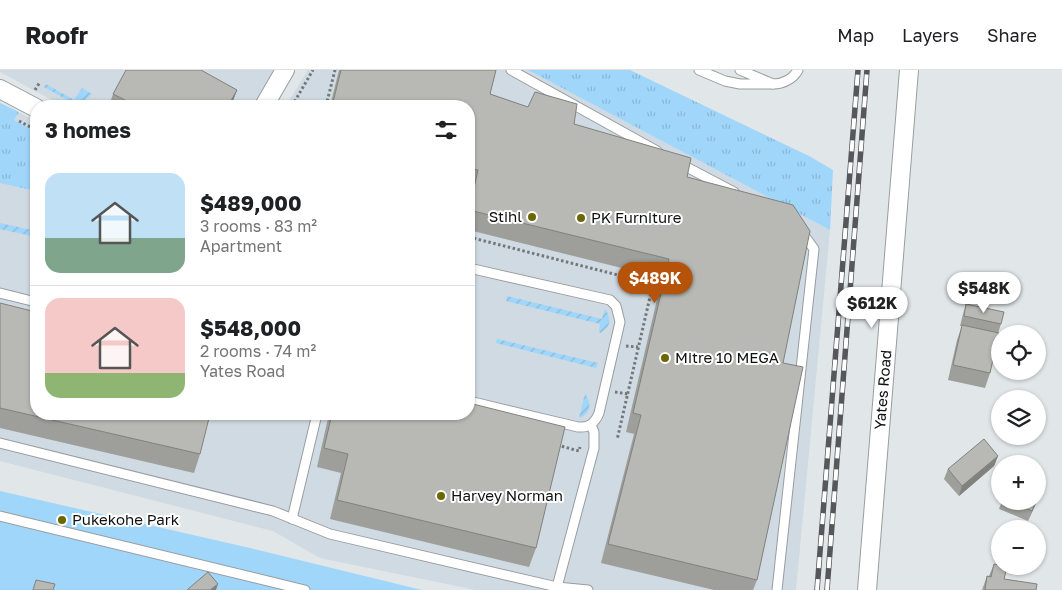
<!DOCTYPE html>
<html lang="en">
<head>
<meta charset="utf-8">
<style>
	body { margin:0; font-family:"Golos Text",sans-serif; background:#f2f2f2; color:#202124; height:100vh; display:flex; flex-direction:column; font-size:19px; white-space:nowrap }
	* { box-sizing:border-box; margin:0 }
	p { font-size:16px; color:#757577 }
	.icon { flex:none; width:28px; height:28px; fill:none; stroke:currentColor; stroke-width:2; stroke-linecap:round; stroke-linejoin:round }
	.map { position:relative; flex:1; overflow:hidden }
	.drawer { position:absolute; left:30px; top:30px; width:445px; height:320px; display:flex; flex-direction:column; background:#fff; border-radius:20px; box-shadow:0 1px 4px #0004 }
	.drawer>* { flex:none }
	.fabs { position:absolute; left:991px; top:255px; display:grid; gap:10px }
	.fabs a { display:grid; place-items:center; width:55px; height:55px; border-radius:50%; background:#fff; box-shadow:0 1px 4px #0004; font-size:25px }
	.price { position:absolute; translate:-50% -42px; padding:0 11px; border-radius:18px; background:#fff; color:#222; font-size:16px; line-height:32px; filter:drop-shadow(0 1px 2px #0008) }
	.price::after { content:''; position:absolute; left:50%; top:30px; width:15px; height:11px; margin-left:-8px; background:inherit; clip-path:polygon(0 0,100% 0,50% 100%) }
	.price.selected { background:#b45309; color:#fff }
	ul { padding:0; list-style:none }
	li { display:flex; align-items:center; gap:15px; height:125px; padding:0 15px }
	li+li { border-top:1px solid #e0e0e0 }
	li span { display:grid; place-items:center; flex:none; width:140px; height:100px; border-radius:15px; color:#555 }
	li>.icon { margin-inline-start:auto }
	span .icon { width:60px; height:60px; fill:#fffc; stroke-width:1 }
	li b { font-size:21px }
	h2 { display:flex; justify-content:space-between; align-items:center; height:60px; padding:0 15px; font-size:21px }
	header { display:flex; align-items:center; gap:30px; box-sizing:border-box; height:70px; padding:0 25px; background:#fff; border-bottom:1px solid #e0e0e0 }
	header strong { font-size:24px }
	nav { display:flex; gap:28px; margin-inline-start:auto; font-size:18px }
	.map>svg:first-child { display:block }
</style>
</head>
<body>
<header>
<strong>Roofr</strong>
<nav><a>Map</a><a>Layers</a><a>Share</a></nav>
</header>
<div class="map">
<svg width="1062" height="520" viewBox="0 0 1062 520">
	<defs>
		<pattern id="grass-tufts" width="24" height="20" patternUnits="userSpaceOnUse" patternTransform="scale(1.25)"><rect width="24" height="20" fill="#a0d6fa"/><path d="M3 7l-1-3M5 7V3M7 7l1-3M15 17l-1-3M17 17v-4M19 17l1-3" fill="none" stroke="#89b7d5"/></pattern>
		<pattern id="garden-furrows" width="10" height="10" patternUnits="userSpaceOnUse" patternTransform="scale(1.25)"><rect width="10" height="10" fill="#a0d6fa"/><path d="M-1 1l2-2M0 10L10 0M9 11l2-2" fill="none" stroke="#89b7d5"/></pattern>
	</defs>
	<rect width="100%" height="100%" fill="#e1e6e9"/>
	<!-- built -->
	<g fill="#cfdae2">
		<polygon points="0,0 274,0 253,36 63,36 0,2"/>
		<polygon points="308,0 528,0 830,160 796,520 476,520 320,488 273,461 0,391 0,33 36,51 36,344 469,344 469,36 286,36"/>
	</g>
	<!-- grass -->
	<g fill="url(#grass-tufts)">
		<polygon points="528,0 630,0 809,86 833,100 830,160"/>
		<polygon points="0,33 19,42 14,50 36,62 36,121 0,113"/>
	</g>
	<!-- garden -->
	<g fill="url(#garden-furrows)">
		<polygon points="46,14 74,30 82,18 92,24 84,31 76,35 44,17"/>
		<polygon points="0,153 36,161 36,167 0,159"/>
		<path d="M507,226l95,23 3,-10c7,10 6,18 -5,24l-1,-2 1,-7 -94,-23z"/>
		<polygon points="497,269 598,293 596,298 496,273"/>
		<path d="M585,324c7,9 6,20 -6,24z"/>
	</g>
	<!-- pitch -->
	<polygon fill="#a0d6fa" points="0,421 250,478 422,520 0,520"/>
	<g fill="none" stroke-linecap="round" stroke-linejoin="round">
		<defs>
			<g id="service">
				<polyline points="511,0 657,81"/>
				<polyline points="699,0 725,11 740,14 773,14 740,0"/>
				<path d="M773,14c10,0 20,-5 25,-14"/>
				<polyline points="679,93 734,122"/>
				<path d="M469,198l141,32 6,6 4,16 -21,91c-4,10 -10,15 -21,14l-109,-26"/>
				<polyline points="0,223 36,232"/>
				<polyline points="0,373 273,441 330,464 557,517 588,520"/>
				<polyline points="0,446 305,520"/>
				<polyline points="292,449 317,344"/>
				<polyline points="557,517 594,378 594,362 591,355"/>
				<polyline points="777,520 814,179 801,161"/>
			</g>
			<g id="minor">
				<polyline points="0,19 36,38"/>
				<polyline points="264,36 285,0"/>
				<path id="s1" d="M867,520l42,-520"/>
			</g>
		</defs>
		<!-- service casing -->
		<use href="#service" stroke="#999da0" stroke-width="11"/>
		<!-- minor casing -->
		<use href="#minor" stroke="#999da0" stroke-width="20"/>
		<!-- path -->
		<g stroke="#737779" stroke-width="3" stroke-dasharray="2.5 2.5" stroke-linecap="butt">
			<polyline points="35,20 40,12"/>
			<polyline points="292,36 313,0"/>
			<polyline points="326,36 335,0"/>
			<polyline points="19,51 36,60"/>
			<polyline points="469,167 653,214 617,370"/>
			<polyline points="626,276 638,277"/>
			<polyline points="615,322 628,324"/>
			<polyline points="557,375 579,381 580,377"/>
		</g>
		<!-- service -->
		<use href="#service" stroke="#fff" stroke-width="9"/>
		<!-- minor -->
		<use href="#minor" stroke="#fff" stroke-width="18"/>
		<defs>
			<g id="rail">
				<polyline points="817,520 858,0"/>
				<polyline points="827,520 867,0"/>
			</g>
		</defs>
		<!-- rail casing -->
		<use href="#rail" stroke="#55585a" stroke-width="5.5"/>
		<!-- rail -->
		<use href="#rail" stroke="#fff" stroke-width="4" stroke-dasharray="11" stroke-linecap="butt"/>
	</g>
	<!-- wall -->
	<g fill="#9e9e9b">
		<polygon points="339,0 496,0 490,24 574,54 687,107 783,293 757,510 753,520 714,520 601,493 634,364 626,362 662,208 469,160 469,129 471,119 469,119 469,36 330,36"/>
		<polygon points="237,20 231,36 109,36 113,24"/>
		<polygon points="0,233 200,384 194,403 0,358"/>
		<polygon points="966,234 1001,254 998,263 990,303 985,318 948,310 957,270 962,256 960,256 963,244"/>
		<polygon points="329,344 469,344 536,478 529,497 330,449 341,403 317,397"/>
		<polygon points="998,386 994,396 959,426 944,409 948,399"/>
		<polygon points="1002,431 1037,431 1028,451 999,439"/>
		<polygon points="994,494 1004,509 1036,520 982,520 987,506 989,506"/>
	</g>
	<!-- shaded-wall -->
	<g fill="#81817e">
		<polygon points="237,20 231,36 228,36"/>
		<polygon points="998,386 994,396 959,426 962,416"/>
		<polygon points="1036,431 1037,431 1028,451"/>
		<polygon points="218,514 216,520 210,520"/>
	</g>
	<!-- building -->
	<g fill="#b8b8b4" stroke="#81817e">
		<polygon points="126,0 201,0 237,20 228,36 137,36 113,24"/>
		<polygon points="341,0 496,0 490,24 528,37 535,22 577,34 574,54 691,88 687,107 793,135 810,161 783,293 803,297 757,510 608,474 641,345 633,343 669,189 469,140 478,100 469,98 469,36 332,36"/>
		<polygon points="0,233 36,242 36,344 210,344 200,384 0,338"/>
		<polygon points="966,234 1004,242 1001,254 964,246"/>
		<polygon points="962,255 999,263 990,303 953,295"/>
		<polygon points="469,333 565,357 536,478 337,430 348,384 324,378 332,344 469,344"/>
		<polygon points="984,369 998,386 962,416 948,399"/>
		<polygon points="1038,410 1044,413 1038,428"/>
		<polygon points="1009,431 1036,431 1032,441"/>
		<polygon points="994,494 1000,495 1000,496 1007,497 1004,509 1037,514 1036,520 985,520 987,506 991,507"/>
		<polygon points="208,502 218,514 210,520 187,520"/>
		<polygon points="36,510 55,514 53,520 33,520"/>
	</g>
	<!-- markers -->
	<g fill="#6b6801" stroke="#fff" stroke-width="2">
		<circle cx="532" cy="147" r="5"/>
		<circle cx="581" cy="148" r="5"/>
		<circle cx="665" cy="288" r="5"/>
		<circle cx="441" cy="426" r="5"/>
		<circle cx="62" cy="450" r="5"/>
	</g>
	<g text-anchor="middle" stroke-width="4" stroke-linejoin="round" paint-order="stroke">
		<!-- poi labels -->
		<g font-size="15" fill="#0f1112" stroke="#fff" text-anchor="start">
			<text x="522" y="152" text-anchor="end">Stihl</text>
			<text x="591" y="153">PK Furniture</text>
			<text x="675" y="293">Mitre 10 MEGA</text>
			<text x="451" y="431">Harvey Norman</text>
			<text x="72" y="455">Pukekohe Park</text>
		</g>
		<!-- street labels -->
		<g font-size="15" fill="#0f1112" stroke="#fff">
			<text dy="5" stroke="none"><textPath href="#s1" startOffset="201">Yates Road</textPath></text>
		</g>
	</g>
</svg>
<div class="fabs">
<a><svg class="icon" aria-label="locate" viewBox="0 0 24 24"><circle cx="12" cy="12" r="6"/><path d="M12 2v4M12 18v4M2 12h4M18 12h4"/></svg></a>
<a><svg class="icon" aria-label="layers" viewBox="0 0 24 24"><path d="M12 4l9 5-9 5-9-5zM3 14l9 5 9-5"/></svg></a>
<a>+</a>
<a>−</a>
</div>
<b class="price selected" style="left:655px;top:234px">$489K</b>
<b class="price" style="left:984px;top:244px">$548K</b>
<b class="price" style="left:872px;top:259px">$612K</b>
<section class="drawer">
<h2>3 homes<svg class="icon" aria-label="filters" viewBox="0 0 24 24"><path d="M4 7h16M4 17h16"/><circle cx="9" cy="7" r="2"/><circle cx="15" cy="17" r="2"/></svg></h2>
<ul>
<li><span style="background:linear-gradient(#bfe0f5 65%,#7fa58c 0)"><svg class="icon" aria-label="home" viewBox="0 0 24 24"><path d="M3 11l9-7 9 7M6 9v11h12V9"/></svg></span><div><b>$489,000</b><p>3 rooms · 83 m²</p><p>Apartment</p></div></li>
<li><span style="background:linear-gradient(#f6c9c9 75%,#8fb573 0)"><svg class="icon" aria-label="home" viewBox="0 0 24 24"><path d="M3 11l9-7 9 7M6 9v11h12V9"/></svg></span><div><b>$548,000</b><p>2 rooms · 74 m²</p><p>Yates Road</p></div></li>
</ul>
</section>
</div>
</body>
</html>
